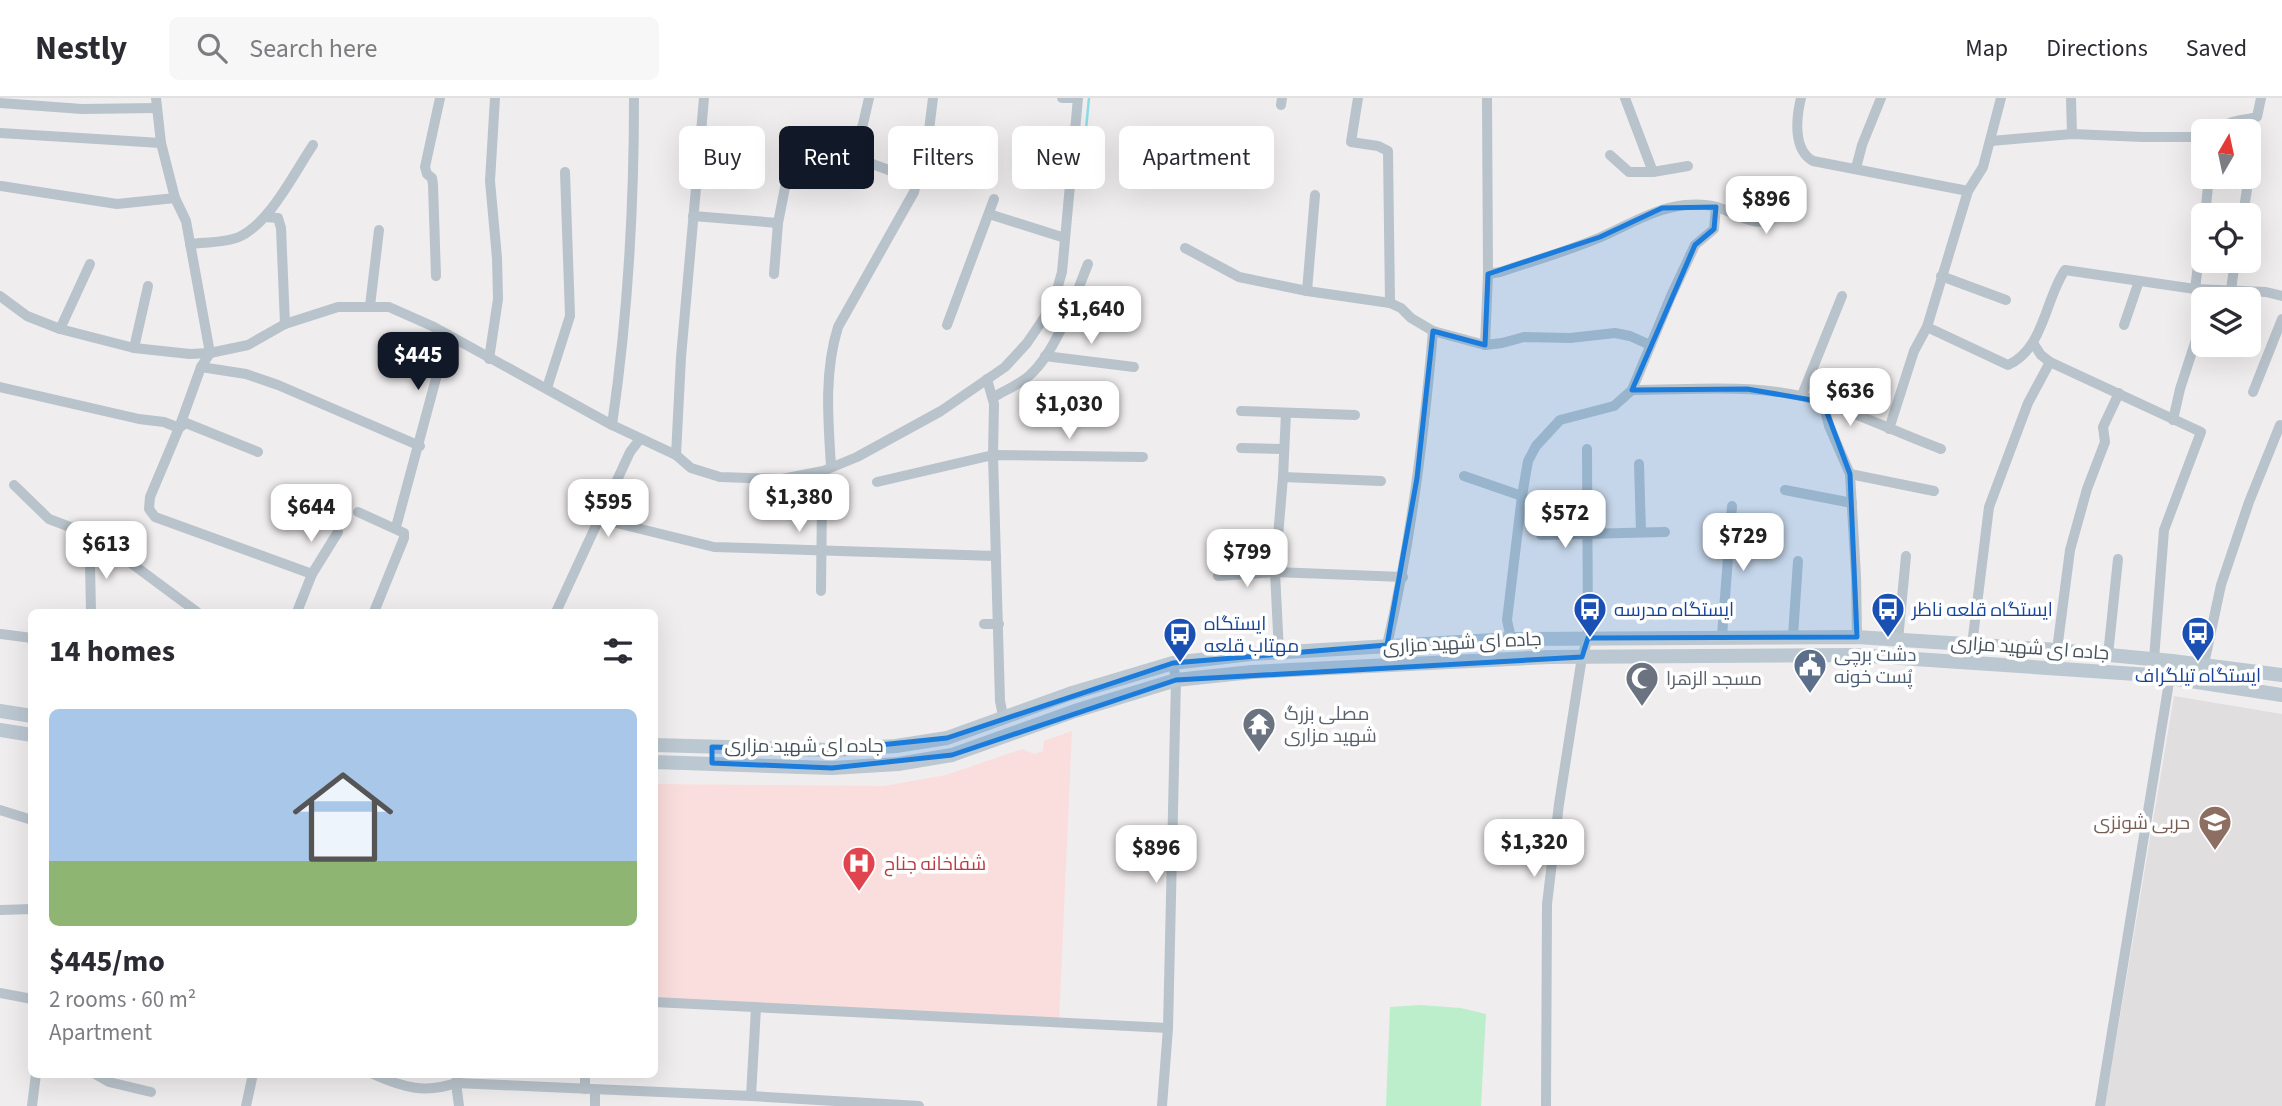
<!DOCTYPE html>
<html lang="en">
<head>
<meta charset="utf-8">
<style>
	body { margin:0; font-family:"Source Sans 3",Cairo,sans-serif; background:#f7f7f7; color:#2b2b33; height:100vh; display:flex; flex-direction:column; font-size:26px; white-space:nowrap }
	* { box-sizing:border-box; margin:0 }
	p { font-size:23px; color:#7c7c81 }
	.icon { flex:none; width:38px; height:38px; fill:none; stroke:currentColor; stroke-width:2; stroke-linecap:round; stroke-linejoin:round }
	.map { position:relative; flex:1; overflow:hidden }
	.details { position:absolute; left:28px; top:511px; width:630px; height:469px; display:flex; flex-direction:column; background:#fff; border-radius:10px; box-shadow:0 7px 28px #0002 }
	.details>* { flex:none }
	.hud { position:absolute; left:679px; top:28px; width:665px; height:63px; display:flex; gap:14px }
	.needle { width:46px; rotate:9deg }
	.tools { position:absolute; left:2191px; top:21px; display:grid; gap:14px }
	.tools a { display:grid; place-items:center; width:70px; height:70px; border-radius:10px; background:#fff; box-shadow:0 7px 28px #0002; font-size:35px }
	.price { position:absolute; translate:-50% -60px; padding:0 16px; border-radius:14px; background:#fff; color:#222; font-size:23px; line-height:46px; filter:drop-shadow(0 2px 4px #0008) }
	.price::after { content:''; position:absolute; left:50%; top:42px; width:21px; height:16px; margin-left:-10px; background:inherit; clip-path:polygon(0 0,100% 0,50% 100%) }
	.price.current { background:#111827; color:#fff }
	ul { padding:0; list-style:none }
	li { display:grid; align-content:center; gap:14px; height:371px; padding:0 21px }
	li span { display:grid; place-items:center; height:217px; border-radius:10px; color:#555 }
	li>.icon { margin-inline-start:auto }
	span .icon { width:126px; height:126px; fill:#fffc; stroke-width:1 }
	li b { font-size:30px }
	h2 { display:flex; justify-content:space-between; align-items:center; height:84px; padding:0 21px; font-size:30px }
	.tag { padding:0 24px; border-radius:10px; background:#fff; box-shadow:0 7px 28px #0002; font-size:24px; line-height:63px }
	.tag.current { background:#111827; color:#fff }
	header { display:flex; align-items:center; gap:42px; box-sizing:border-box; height:98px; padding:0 35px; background:#fff; border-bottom:2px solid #e1e1e2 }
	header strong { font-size:33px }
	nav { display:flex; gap:38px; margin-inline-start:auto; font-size:24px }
	.search { width:490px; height:63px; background:#f7f7f7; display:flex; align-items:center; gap:18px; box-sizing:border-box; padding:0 24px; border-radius:10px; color:#7c7c81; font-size:26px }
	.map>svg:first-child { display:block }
</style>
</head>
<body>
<header>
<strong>Nestly</strong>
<div class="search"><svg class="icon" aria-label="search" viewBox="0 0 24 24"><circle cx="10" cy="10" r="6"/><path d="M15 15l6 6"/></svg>Search here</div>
<nav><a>Map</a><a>Directions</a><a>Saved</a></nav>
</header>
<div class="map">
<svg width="2282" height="1008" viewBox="0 0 2282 1008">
	<rect width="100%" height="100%" fill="#f0edee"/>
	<!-- education -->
	<polygon fill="#e1dee0" points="2174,598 2282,616 2282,1008 2105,1008"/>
	<!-- medical -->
	<polygon fill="#fadedd" points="1072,633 1059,925 655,902 654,686 884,688 946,677 1022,651 1034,656 1043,653 1044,643"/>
	<!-- green -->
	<polygon fill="#bceecc" points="1420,907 1461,910 1486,916 1481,1008 1386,1008 1390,909"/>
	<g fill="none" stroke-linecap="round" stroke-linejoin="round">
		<!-- stream -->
		<polyline stroke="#89dcea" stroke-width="2.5" points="1086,31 1089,0"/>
		<!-- minor -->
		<g stroke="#b9c3cb" stroke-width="10">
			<polyline points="156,0 161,45 175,100 186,123 210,255 201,269 179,330 150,399 149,411 155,419 312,476"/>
			<polyline points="869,0 863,26 851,58 918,83"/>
			<polyline points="1062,0 1078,0"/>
			<polyline points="1358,0 1351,44 1378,48 1388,53 1390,205"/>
			<path d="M1487,0l1,176 12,-2c33,-11 68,-21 101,-35 30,-13 51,-28 84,-32 11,-1 21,-1 32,2 34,12 56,34 66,-20"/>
			<polyline points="1625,0 1653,74"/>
			<path d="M1801,0c-5,20 -8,52 12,63l155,30"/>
			<polyline points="2071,0 2072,36"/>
			<polyline points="0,5 82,11 157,10"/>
			<polyline points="1281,7 1282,0"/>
			<path d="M2218,33c11,-12 24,-10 39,-14l4,-19"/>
			<polyline points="0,35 161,45"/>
			<polyline points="1991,43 2072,36 2143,39 2203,39"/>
			<polyline points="1610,57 1629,74 1653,74 1688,68"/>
			<polyline points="1856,70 1862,47 1881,0"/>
			<polyline points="1,88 117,106 175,100"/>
			<polyline points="989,116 1065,140"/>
			<polyline points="2205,117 2209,79"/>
			<polyline points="2243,117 2250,72"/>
			<polyline points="693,118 778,125"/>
			<polyline points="265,119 278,120 281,130 285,226"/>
			<path d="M190,146c15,-2 35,-1 49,-7 31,-14 55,-64 74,-92"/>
			<polyline points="1185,150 1239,179 1307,193 1390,205 1401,210 1411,220 1433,233 1485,247 1502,245 1524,239 1570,240 1615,235 1630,238 1650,247"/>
			<polyline points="774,176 778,125 791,59"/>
			<polyline points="436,178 433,87 432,80 427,76 425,69 440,0"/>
			<polyline points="1941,178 2006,202"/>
			<polyline points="2195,191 2203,127"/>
			<polyline points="2231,192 2235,163"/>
			<polyline points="1307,193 1315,97"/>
			<polyline points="0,198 27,218 60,231 134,250 190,256 210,255 248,247 285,226 338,209 389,209 432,228 612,327 676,357 691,370 720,379 782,381 823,373 857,359 941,313 1005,269 1027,245 1044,220 1056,195 1062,174 1078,0"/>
			<polyline points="370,208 379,132"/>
			<polyline points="947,227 994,101"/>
			<polyline points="2124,227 2139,183"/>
			<path d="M1927,229l81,38c36,-16 37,-66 57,-95l130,19 71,3 16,4"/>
			<polyline points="60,231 90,166"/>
			<polyline points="2033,245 2041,257 2050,264 2201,334 2164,432 2154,561"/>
			<polyline points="1485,247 1488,176"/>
			<polyline points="134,250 148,188"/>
			<polyline points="1045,258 1134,269"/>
			<polyline points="489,261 498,201 497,160 490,83 495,0"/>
			<polyline points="201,269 246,276 278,287 420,348"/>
			<polyline points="987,281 994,306 993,357 1000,603 1003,618"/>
			<polyline points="0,289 139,321 164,324 179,330 186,325 258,354"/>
			<polyline points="547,290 570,218 565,74"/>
			<path d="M1632,292c63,0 130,-8 191,12l6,24 21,48 6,102 1,61"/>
			<polyline points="2253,294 2282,221"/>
			<polyline points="1802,297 1842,198"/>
			<path d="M994,299c11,-7 27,-13 37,-23 26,-24 44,-78 57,-110"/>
			<path d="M1823,304c40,14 78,32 118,47"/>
			<polyline points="1241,313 1355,317"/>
			<polyline points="2173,322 2180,291 2203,220"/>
			<path d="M612,327c16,-109 22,-218 22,-327"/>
			<polyline points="1889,331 1914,253 1927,229 1968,93 1983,69 2001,0"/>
			<polyline points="1241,350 1284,351"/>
			<polyline points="676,357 681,259 704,0"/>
			<polyline points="1639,366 1641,434"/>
			<path d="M831,368c-3,-47 -7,-94 7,-139l76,-135 13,-46 6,-48"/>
			<polyline points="1850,376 1934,393"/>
			<polyline points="1464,378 1522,398"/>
			<polyline points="1283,379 1381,383"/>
			<polyline points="877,384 993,357 1143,359"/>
			<polyline points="14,387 49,421 86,435 108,448 197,514"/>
			<polyline points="1785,392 1852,405"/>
			<polyline points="358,414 404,435 404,440 374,514"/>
			<polyline points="600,421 714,449 996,458"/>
			<polyline points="396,429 445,247 450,239"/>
			<polyline points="1541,437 1665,434"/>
			<polyline points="1218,478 1275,474 1403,479"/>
			<polyline points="821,493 822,400"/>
			<polyline points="91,514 90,466 108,448"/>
			<polyline points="297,514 312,476 338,434"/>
			<polyline points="556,514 630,354 640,341"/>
			<polyline points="984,526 999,526"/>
			<polyline points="1,536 32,540"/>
			<polyline points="1722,538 1732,408"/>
			<polyline points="1793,538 1798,463"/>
			<polyline points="1511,541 1507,522 1522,398 1528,363 1536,348 1560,322 1614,308 1632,292 1671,198 1695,147 1714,131 1716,109"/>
			<polyline points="1898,542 1906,458"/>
			<path d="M1387,547c24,-103 37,-208 46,-314"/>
			<polyline points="1972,547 1989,409 2028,305 2050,264"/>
			<polyline points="2057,552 2070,452 2087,391 2105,344 2103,329 2119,295"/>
			<polyline points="1279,555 1275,474 1283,379 1286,315"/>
			<polyline points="2108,557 2118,461"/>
			<polyline points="2204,566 2221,487 2249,404 2280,327"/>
			<polyline points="0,712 32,722"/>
			<polyline points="0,812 32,811"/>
			<polyline points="0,895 32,901"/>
			<polyline points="654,904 1168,930"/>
			<polyline points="95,976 109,984 151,994"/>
			<path d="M373,976c29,13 52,20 83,9l295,13 168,10"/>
			<polyline points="458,976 456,985 459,1008"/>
			<polyline points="585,991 585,976"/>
			<polyline points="751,998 756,910"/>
			<polyline points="32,1008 36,976"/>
			<polyline points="246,1008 253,976"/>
			<polyline points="595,1008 595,993"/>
			<polyline points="1162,1008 1168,930 1176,582 1173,565"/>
			<polyline points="1546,1008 1547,806 1559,706 1582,559 1588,540 1587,351"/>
			<polyline points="2100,1008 2171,572"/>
		</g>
		<!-- secondary -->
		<g stroke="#bbc7d1" stroke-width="14">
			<polyline points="0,613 32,618"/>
			<polyline points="0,632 32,637"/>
			<polyline points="654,647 832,652 896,648 947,640 1069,596 1173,565 1251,556 1511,541 1857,539 2057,552 2172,563 2282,577"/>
			<polyline points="654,664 832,670 898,666 952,657 1075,613 1176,582 1252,574 1549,559 1855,557 2151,577 2282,597"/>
		</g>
	</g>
	<!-- marked area -->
	<path fill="#1b7cdc" fill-opacity="0.2" stroke="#1b7cdc" stroke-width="5" stroke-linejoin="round" d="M1716,109l-2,22 -19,16 -63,145 115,-1 76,13 27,72 7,163 -269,1 -6,19 -406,23 -224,75 -120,13 -120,-5v-16l120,3 115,-12 226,-75 214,-18 30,-167 16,-147 52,14 3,-71 112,-37 62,-29z"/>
	<!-- icons -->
	<defs>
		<symbol id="bus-pin" viewBox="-11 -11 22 30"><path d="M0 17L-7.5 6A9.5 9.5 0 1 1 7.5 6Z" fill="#1a4fb4" stroke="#fff"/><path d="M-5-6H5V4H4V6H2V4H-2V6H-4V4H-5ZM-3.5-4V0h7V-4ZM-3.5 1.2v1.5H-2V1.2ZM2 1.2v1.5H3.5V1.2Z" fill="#fff"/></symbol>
		<symbol id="civic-pin" viewBox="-11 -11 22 30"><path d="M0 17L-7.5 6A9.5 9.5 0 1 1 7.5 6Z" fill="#5c6f8a" stroke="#fff"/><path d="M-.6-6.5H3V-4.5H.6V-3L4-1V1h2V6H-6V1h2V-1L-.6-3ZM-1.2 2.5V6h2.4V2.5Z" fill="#fff"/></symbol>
		<symbol id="mosque-pin" viewBox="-11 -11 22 30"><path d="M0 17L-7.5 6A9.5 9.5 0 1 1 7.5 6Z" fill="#6b7280" stroke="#fff"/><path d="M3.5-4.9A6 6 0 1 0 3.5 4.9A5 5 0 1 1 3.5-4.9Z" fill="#fff"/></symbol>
		<symbol id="temple-pin" viewBox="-11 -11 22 30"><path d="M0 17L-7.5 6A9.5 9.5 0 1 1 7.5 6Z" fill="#6b7280" stroke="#fff"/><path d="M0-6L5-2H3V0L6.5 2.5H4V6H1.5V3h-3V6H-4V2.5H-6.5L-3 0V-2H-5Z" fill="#fff"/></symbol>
		<symbol id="university-pin" viewBox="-11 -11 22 30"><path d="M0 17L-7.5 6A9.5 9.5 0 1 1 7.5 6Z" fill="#8d6e63" stroke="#fff"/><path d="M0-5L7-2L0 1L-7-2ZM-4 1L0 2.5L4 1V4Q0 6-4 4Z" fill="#fff"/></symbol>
		<symbol id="hospital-pin" viewBox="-11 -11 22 30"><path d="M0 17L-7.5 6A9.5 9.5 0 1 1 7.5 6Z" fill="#e0444e" stroke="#fff"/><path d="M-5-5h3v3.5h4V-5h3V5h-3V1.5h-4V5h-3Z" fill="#fff"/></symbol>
	</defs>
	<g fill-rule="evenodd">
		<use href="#bus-pin" x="1571" y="492" width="38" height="52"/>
		<use href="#bus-pin" x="1869" y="492" width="38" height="52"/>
		<use href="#bus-pin" x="2179" y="516" width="38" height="52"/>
		<use href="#bus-pin" x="1161" y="517" width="38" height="52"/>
		<use href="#civic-pin" x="1791" y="548" width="38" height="52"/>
		<use href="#mosque-pin" x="1623" y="561" width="38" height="52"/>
		<use href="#temple-pin" x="1240" y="607" width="38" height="52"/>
		<use href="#university-pin" x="2196" y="705" width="38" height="52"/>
		<use href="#hospital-pin" x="840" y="746" width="38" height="52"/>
	</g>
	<g text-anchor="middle" stroke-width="7" stroke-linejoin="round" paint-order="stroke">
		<!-- transit labels -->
		<g font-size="19" fill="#164399" stroke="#fff" text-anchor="start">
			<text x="1614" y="518">ایستگاه مدرسه</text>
			<text x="1912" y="518">ایستگاه قلعه ناظر</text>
			<text x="1204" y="532">ایستگاه<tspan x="1204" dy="22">مهتاب قلعه</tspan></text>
			<text x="2198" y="584" text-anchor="middle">ایستگاه تیلگراف</text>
		</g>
		<!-- street labels -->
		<g font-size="19" fill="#46525b" stroke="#fff">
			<text transform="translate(1462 544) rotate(-3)" y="7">جاده ای شهید مزاری</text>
			<text transform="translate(2030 549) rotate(4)" y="7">جاده ای شهید مزاری</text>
			<text x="804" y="654">جاده ای شهید مزاری</text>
		</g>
		<!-- service labels -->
		<g font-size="19" fill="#4e5e75" stroke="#fff" text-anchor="start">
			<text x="1834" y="563">دشت برچی<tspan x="1834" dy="22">پُست خونه</tspan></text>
		</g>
		<!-- worship labels -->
		<g font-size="19" fill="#5b616d" stroke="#fff" text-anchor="start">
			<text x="1666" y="587">مسجد الزهرا</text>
			<text x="1284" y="622">مصلی بزرگ<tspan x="1284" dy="22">شهید مزاری</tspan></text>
		</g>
		<!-- education labels -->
		<g font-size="19" fill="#785e54" stroke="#fff" text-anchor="end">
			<text x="2190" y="731">حربی شونزی</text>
		</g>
		<!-- health labels -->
		<g font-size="19" fill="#be3a42" stroke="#fff" text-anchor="start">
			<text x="884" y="772">شفاخانه جناح</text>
		</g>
	</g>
</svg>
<div class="tools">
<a><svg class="needle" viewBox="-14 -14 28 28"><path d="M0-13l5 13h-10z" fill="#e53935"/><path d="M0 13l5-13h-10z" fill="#7c7c81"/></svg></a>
<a><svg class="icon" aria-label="locate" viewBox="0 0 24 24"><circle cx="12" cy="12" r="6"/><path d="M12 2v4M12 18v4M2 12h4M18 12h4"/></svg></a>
<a><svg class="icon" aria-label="layers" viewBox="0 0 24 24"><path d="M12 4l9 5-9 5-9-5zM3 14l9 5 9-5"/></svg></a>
</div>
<b class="price" style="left:1766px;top:138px">$896</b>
<b class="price" style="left:1091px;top:248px">$1,640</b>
<b class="price current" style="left:418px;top:294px">$445</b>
<b class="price" style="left:1850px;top:330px">$636</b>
<b class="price" style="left:1069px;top:343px">$1,030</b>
<b class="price" style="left:799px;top:436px">$1,380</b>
<b class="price" style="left:608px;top:441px">$595</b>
<b class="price" style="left:311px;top:446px">$644</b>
<b class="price" style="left:1565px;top:452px">$572</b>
<b class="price" style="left:1743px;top:475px">$729</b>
<b class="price" style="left:106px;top:483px">$613</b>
<b class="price" style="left:1247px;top:491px">$799</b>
<b class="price" style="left:1534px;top:781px">$1,320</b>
<b class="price" style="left:1156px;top:787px">$896</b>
<div class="hud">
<a class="tag">Buy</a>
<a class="tag current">Rent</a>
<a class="tag">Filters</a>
<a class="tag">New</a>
<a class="tag">Apartment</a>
</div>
<section class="details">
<h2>14 homes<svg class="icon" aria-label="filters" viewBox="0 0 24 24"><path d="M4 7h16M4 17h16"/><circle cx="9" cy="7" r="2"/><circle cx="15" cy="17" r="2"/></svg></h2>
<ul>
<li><span style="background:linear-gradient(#a9c7e8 70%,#8fb573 0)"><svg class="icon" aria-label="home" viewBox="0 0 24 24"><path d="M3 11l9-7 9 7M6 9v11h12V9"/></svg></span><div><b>$445/mo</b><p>2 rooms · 60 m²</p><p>Apartment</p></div></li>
</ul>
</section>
</div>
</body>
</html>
